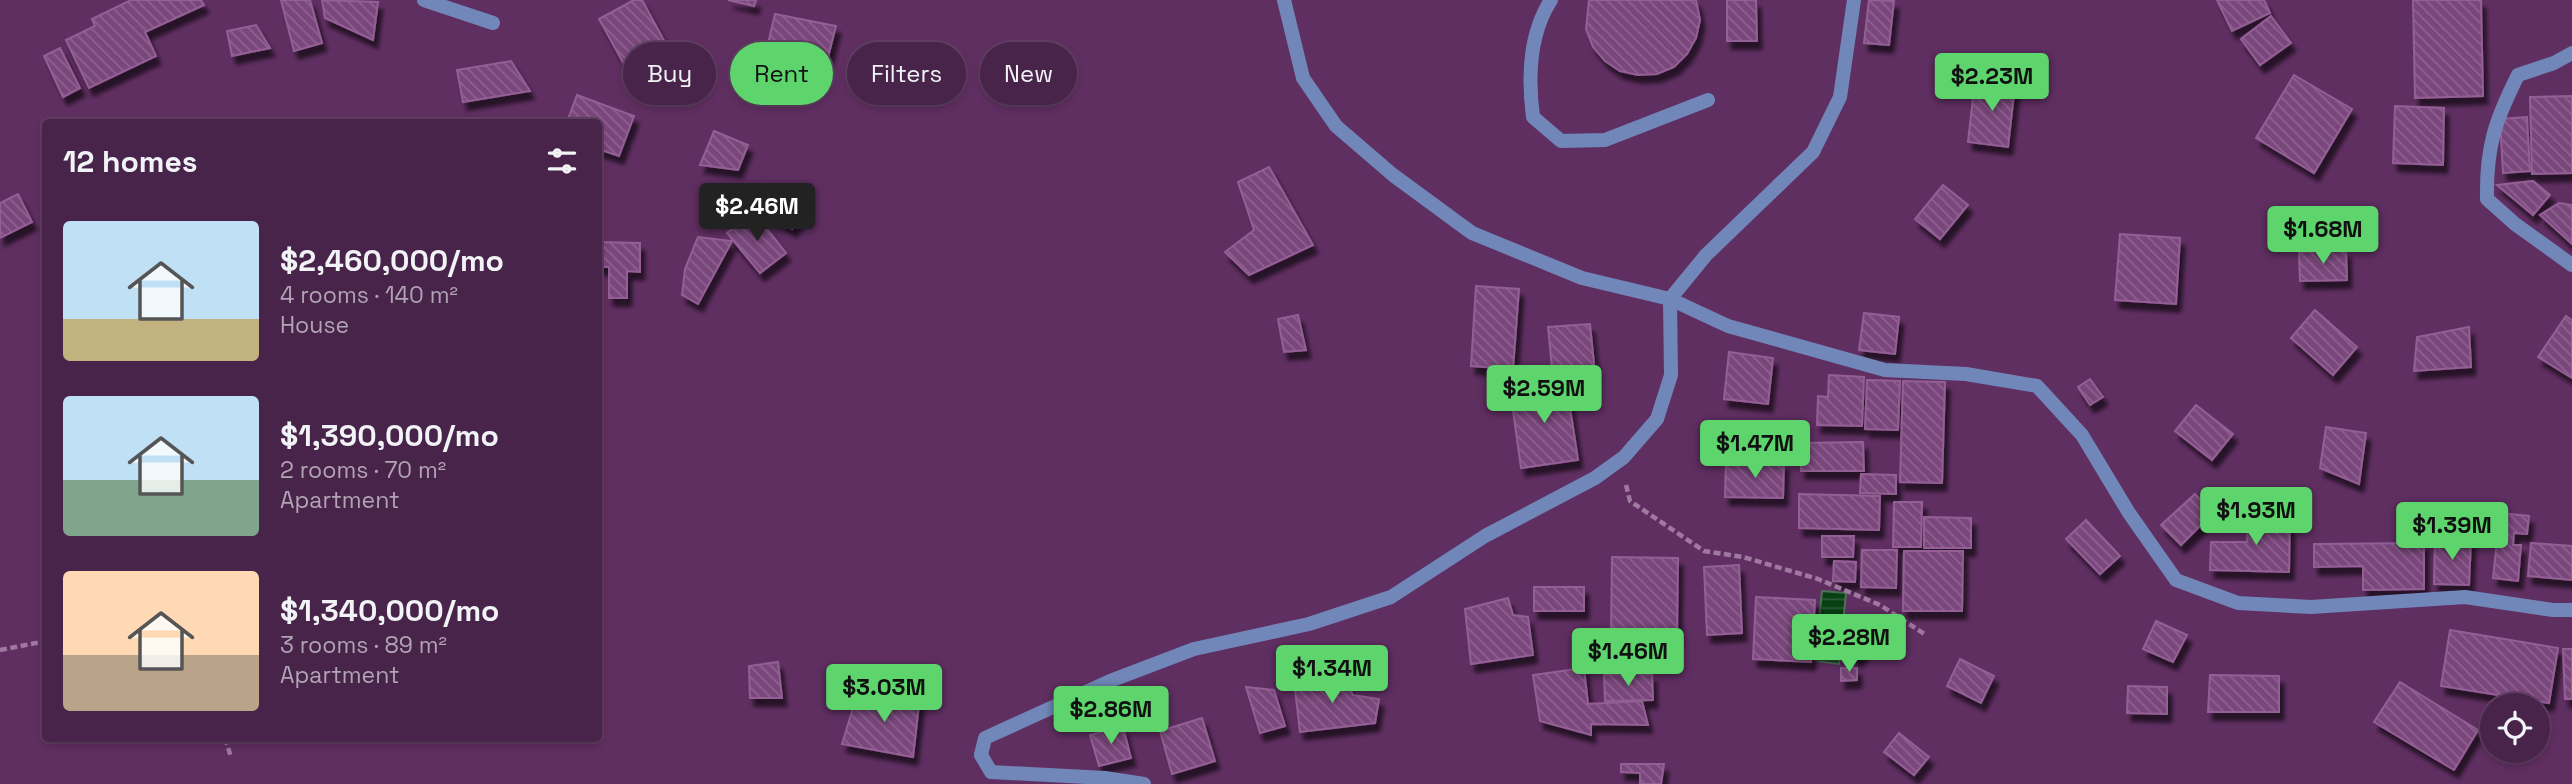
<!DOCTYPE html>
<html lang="en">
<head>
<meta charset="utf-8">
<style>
	body { margin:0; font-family:"Space Grotesk",sans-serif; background:#4f2b51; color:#f1f3f6; height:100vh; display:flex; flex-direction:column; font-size:26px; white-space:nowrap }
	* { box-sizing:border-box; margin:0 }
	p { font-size:23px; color:#b1a4b5 }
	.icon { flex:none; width:38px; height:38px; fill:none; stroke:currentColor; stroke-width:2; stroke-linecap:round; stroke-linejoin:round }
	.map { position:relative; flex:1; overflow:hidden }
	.drawer { position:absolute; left:42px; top:119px; width:560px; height:623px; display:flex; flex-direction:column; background:#48234a; border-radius:7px; box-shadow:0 4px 10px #0003,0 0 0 2px #604062 }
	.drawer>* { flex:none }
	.guide { position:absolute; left:623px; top:42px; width:665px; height:63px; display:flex; gap:14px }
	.controls { position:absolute; left:2480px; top:693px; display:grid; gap:14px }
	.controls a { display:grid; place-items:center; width:70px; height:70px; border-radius:50%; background:#48234a; box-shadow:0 4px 10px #0003,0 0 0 2px #604062; font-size:35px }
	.price { position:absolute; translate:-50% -60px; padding:0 16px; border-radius:7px; background:#5dd56c; color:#111; font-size:23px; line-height:46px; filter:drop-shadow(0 2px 4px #0008) }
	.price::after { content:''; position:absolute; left:50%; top:42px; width:21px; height:16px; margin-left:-10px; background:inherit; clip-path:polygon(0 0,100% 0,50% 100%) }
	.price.active { background:#222; color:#fff }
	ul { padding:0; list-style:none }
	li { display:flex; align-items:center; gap:21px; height:175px; padding:0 21px }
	li span { display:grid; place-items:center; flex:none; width:196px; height:140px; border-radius:7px; color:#555 }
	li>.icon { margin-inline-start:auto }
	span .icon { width:84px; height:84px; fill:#fffc; stroke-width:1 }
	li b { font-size:30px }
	h2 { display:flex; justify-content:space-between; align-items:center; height:84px; padding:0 21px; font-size:30px }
	.chip { padding:0 24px; border-radius:32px; background:#48234a; box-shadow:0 4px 10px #0003,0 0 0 2px #604062; font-size:24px; line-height:63px }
	.chip.active { background:#5dd56c; color:#111 }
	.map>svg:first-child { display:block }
</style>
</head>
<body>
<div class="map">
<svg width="2572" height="784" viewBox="0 0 2572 784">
	<defs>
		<pattern id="water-rules" width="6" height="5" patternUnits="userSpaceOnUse" patternTransform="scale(1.75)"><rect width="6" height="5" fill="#074013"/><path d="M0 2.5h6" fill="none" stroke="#2c5b36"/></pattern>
		<pattern id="building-back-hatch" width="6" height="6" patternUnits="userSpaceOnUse" patternTransform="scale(1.75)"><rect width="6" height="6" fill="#7a477c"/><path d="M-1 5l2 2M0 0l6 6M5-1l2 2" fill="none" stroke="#8e6190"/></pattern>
		<filter id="shadow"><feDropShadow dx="4.5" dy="8" stdDeviation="2" flood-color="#0009"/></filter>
	</defs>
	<rect width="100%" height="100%" fill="#602f62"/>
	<!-- water -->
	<polygon fill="url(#water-rules)" stroke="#507159" stroke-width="2" points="1822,591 1846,593 1839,664 1815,661"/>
	<!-- building -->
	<g fill="url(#building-back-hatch)" stroke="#945f95" stroke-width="2" filter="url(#shadow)">
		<polygon points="131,0 201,0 204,5 145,32 156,56 89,88 66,40 95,26 92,19"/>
		<polygon points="281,0 310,0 322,43 294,51"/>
		<polygon points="322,0 378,2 373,40 325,18"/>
		<polygon points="634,0 642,0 667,46 626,68 599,19"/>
		<polygon points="728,0 756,0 754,6"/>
		<polygon points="1589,0 1696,0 1700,20 1696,38 1687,54 1674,67 1657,74 1638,75 1620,71 1605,61 1593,47 1586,29"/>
		<polygon points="1727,0 1756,0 1757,41 1727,41"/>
		<polygon points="1869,0 1894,1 1889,45 1864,43"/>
		<polygon points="2217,0 2264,0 2270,13 2232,31"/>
		<polygon points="2413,0 2481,0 2483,96 2415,98"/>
		<polygon points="775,14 836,26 821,84 762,69"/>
		<polygon points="2271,16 2291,43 2260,65 2241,39"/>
		<polygon points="256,25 270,48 232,56 227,31"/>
		<polygon points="60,48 80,88 63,97 44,56"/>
		<polygon points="511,61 530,91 463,102 457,70"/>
		<polygon points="2294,75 2352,109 2314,173 2256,138"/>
		<polygon points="1975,80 2015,85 2008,147 1968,142"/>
		<polygon points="577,95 634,116 619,156 598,149 598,122 567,122"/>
		<polygon points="2572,96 2572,173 2532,174 2530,97"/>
		<polygon points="2395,106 2444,108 2443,165 2393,163"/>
		<polygon points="2527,117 2530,171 2503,173 2500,119"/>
		<polygon points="714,131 748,145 738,170 700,165"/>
		<polygon points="1269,167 1313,245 1249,275 1225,252 1254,230 1238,182"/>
		<polygon points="2533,181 2550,195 2533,215 2497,185"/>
		<polygon points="762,184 805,210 792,229 762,210"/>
		<polygon points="1943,185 1968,205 1940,239 1915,219"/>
		<polygon points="18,194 32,222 0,238 0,203"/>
		<polygon points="2559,203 2572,205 2572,244 2540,215"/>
		<polygon points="754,212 786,253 760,273 727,233"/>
		<polygon points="2120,234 2180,238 2176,304 2115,300"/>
		<polygon points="698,237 732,241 698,304 682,295 685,269"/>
		<polygon points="598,242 640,243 640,272 627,271 627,298 609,298 609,267 598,267"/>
		<polygon points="2346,250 2347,280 2300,281 2299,252"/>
		<polygon points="1476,286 1519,289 1513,369 1471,366"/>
		<polygon points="2315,310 2357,347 2333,375 2291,338"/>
		<polygon points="1864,313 1899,317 1895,354 1859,350"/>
		<polygon points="1298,315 1306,350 1284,352 1278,319"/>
		<polygon points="2566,316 2572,320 2572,378 2538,357"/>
		<polygon points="1590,324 1595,374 1553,378 1548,327"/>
		<polygon points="2469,327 2471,367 2414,371 2417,337"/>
		<polygon points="1729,352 1773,358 1768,404 1724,399"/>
		<polygon points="1829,375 1864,377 1862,426 1817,425 1818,396 1828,397"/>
		<polygon points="2090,379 2103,397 2090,405 2078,387"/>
		<polygon points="1867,380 1900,381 1898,430 1865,429"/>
		<polygon points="1566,381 1578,460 1521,468 1510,389"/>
		<polygon points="1903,381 1945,382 1942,483 1900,482"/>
		<polygon points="2196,405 2233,434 2212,460 2175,431"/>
		<polygon points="2326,427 2366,433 2359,484 2320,468"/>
		<polygon points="1863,442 1864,471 1801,471 1801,443"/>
		<polygon points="1726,462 1784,463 1783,498 1725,497"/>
		<polygon points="1861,474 1896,475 1896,494 1860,493"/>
		<polygon points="1799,494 1880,496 1879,530 1799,528"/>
		<polygon points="2195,494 2213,513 2181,545 2161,525"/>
		<polygon points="1894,502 1922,502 1921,547 1893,547"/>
		<polygon points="2500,513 2529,516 2527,534 2514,533 2513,545 2521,545 2518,581 2493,578"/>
		<polygon points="2248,514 2290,515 2289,572 2210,570 2211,542 2247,542"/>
		<polygon points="1924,517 1971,518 1971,548 1924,548"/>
		<polygon points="2086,520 2120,556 2100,574 2066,539"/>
		<polygon points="1822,536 1854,536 1853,557 1822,557"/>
		<polygon points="2435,539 2471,540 2469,585 2434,584"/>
		<polygon points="2424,543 2424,589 2363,590 2363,566 2314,567 2314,544"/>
		<polygon points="2531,543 2572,546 2572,580 2528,576"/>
		<polygon points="1862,550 1897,550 1896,588 1861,587"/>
		<polygon points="1904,551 1963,551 1962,611 1903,611"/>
		<polygon points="1612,557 1678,558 1677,637 1611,636"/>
		<polygon points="1834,561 1856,562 1855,582 1833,581"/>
		<polygon points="1739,565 1742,633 1707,635 1704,567"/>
		<rect x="1534" y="587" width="50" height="24"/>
		<polygon points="1756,597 1815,600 1811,662 1753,659"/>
		<polygon points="1508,598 1513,615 1528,617 1533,655 1471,664 1465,609"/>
		<polygon points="2156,621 2187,635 2173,662 2143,649"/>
		<polygon points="2450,630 2558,648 2549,703 2441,686"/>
		<polygon points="1857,633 1870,644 1857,659 1844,647"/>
		<polygon points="2563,649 2572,649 2572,699 2565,699"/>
		<polygon points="1960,659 1994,676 1981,703 1947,686"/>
		<polygon points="778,662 782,698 750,698 749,666"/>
		<polygon points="1584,668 1588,704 1642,701 1648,725 1591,724 1591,735 1540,721 1533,675"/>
		<polygon points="1841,668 1857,668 1857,680 1841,681"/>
		<polygon points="1652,674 1653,700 1605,701 1604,675"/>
		<polygon points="1343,675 1353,695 1379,699 1375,723 1300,732 1294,681"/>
		<polygon points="2210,675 2279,676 2279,712 2208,712"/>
		<polygon points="2400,682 2478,730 2454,770 2374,722"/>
		<polygon points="2128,686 2167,687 2167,714 2127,713"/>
		<polygon points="1246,687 1274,690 1285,726 1260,733"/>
		<polygon points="857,695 920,696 913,757 842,744"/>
		<polygon points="1202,718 1215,761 1172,774 1160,731"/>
		<polygon points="1123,727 1131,758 1099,766 1090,735"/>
		<polygon points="1899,733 1929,757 1914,775 1884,752"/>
		<polygon points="1621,764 1664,764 1661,784 1640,784 1640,773 1621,772"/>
	</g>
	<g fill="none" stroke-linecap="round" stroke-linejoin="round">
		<!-- path -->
		<g stroke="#a079a1" stroke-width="4.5" stroke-dasharray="7 3.5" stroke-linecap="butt">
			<polyline points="1626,485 1630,501 1704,551 1743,557 1818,579 1880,605 1926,635"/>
			<polyline points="0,650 46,641"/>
			<polyline points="225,738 231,757"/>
		</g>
		<!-- service -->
		<g stroke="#7287b9" stroke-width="14">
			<path d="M1551,0c-22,34 -23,79 -18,117l28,24 44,-1 103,-40"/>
			<polyline points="1670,299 1728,326 1885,370 1966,374 2037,386 2082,435 2129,513 2176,580 2238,603 2311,607 2465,597 2553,610 2572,610"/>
			<polyline points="981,755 991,772 1105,778 1144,784"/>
		</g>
		<!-- minor -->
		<g stroke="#7287b9" stroke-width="14">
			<polyline points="424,0 493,23"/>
			<polyline points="1284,0 1303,78 1336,126 1393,175 1472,233 1582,278 1670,299"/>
			<path d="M2572,53l-18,10 -36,12c-23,46 -32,72 -31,124l28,25 57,41"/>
			<polyline points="981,755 985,738 1110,681 1194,649 1309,624 1391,597 1485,536 1595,478 1624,457 1657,419 1671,375 1670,299 1706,255 1813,152 1840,97 1854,0"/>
		</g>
	</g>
</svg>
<div class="controls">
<a><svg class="icon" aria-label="locate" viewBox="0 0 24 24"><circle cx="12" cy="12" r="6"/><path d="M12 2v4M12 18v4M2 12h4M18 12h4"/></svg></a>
</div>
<b class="price" style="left:1992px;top:113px">$2.23M</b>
<b class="price active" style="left:757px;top:243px">$2.46M</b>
<b class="price" style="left:2323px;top:266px">$1.68M</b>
<b class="price" style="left:1544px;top:425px">$2.59M</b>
<b class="price" style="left:1755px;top:480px">$1.47M</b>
<b class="price" style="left:2256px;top:547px">$1.93M</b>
<b class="price" style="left:2452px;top:562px">$1.39M</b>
<b class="price" style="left:1849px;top:674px">$2.28M</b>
<b class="price" style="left:1628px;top:688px">$1.46M</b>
<b class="price" style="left:1332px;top:705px">$1.34M</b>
<b class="price" style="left:884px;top:724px">$3.03M</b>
<b class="price" style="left:1111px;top:746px">$2.86M</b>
<div class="guide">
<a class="chip">Buy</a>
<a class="chip active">Rent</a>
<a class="chip">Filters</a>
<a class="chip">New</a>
</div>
<section class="drawer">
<h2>12 homes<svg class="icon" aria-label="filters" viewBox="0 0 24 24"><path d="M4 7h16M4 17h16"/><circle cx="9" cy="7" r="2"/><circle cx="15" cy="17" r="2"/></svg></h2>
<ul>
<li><span style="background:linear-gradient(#bfe0f5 70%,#c2b280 0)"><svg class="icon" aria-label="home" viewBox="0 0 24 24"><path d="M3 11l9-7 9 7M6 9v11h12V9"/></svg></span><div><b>$2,460,000/mo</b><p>4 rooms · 140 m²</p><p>House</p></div></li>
<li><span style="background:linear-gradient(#bfe0f5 60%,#7fa58c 0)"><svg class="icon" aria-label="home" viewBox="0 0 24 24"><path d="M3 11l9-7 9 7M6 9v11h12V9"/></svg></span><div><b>$1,390,000/mo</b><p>2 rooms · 70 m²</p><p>Apartment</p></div></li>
<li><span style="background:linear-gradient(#ffd9b3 60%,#b9a48a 0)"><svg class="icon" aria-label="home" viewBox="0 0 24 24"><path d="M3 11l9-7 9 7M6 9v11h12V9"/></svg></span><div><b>$1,340,000/mo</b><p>3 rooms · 89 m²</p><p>Apartment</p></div></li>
</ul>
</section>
</div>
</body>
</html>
